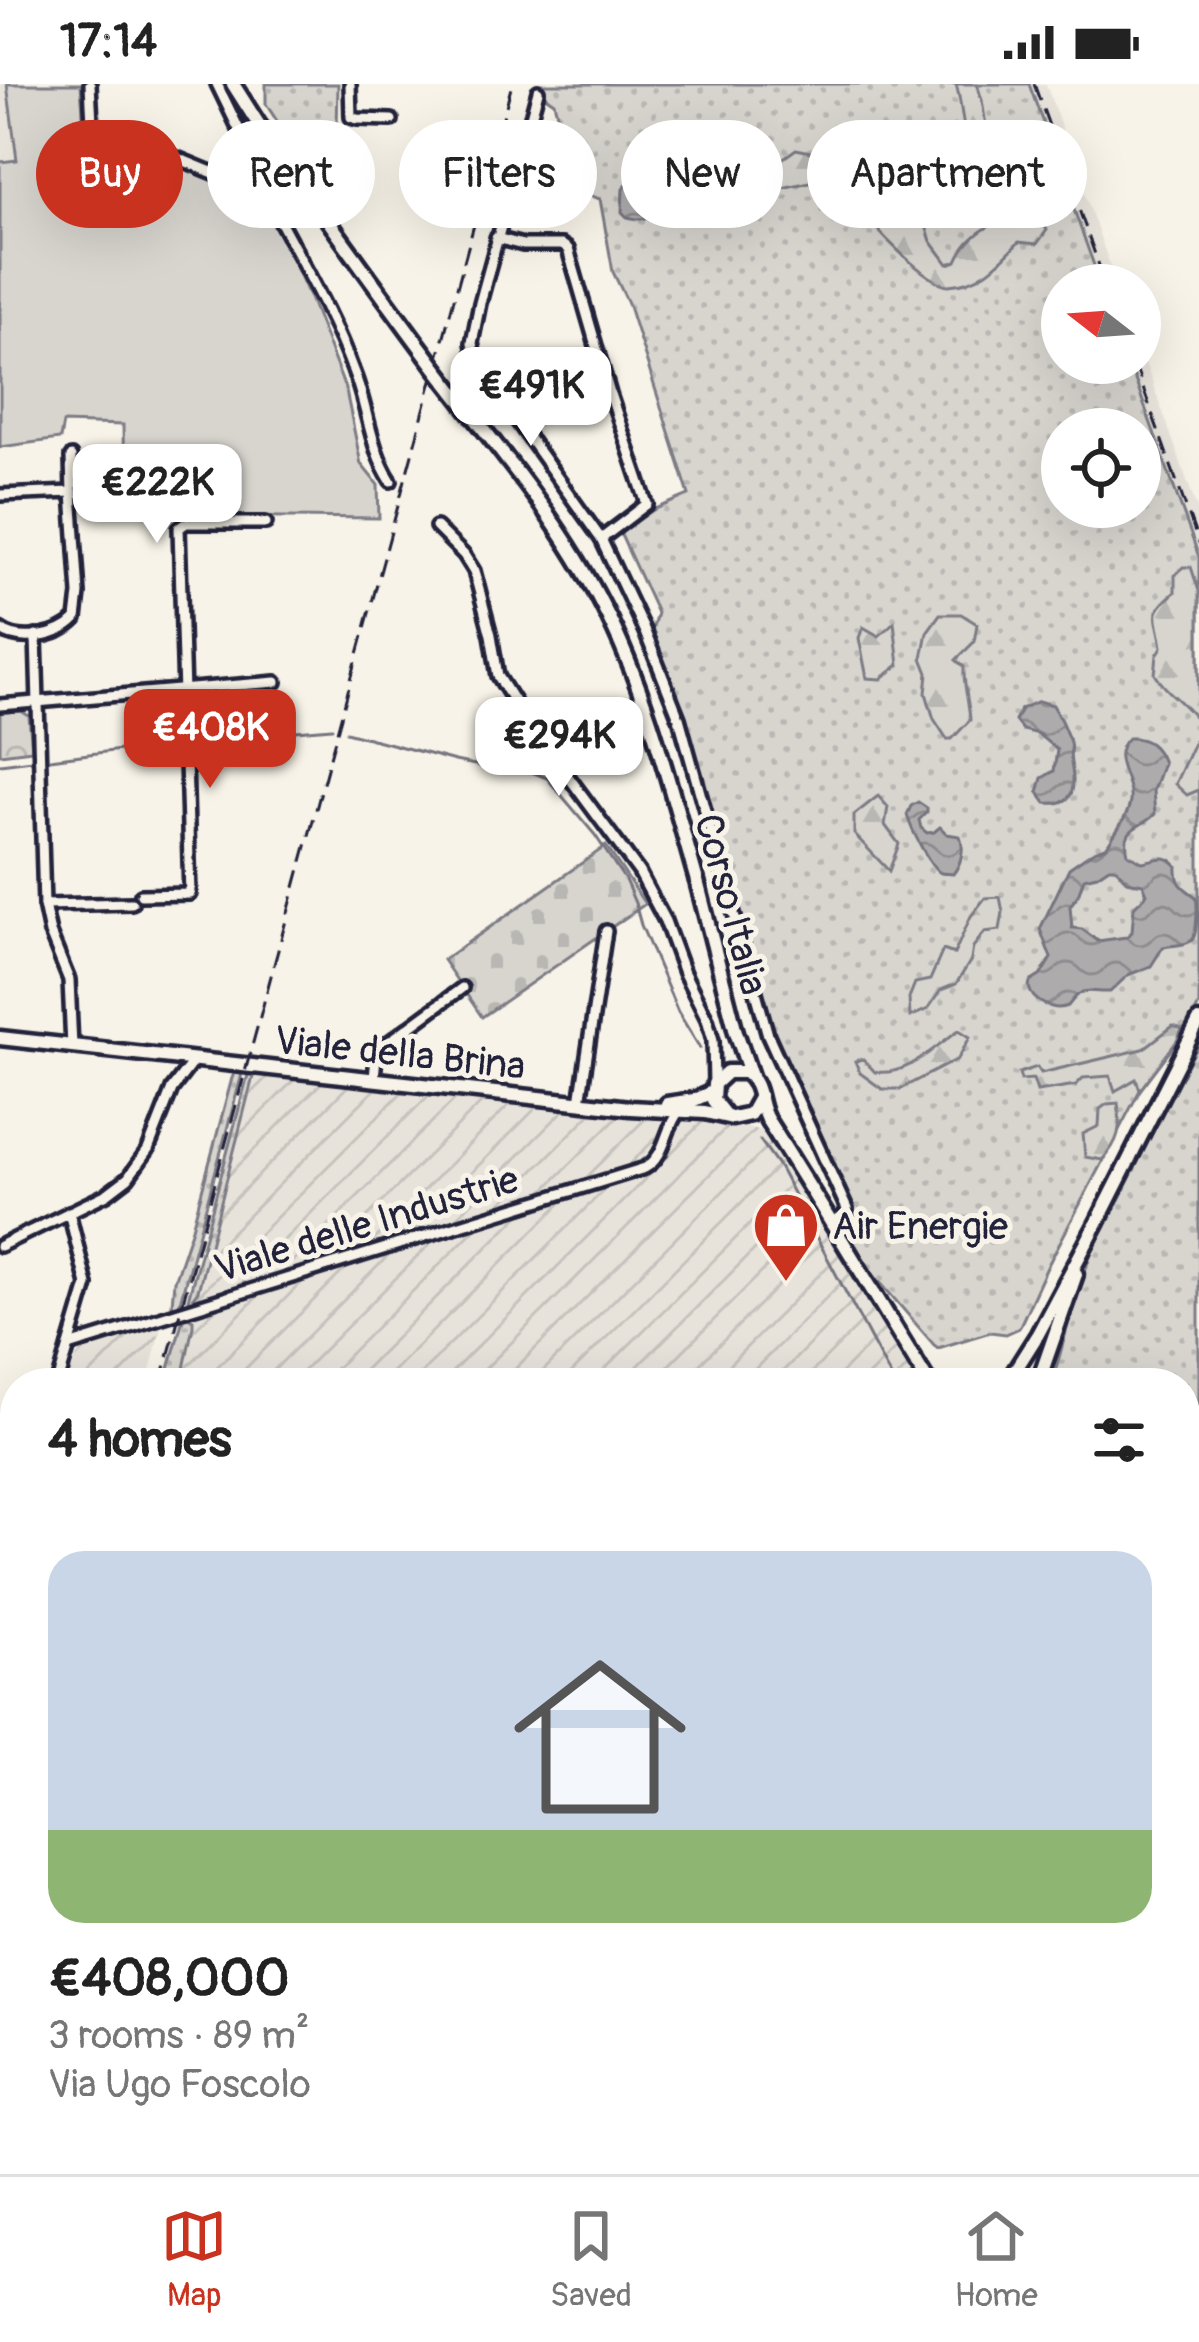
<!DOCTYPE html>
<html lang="en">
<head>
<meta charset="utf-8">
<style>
	body { margin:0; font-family:Pangolin,sans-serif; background:#f2f2f2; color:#222; height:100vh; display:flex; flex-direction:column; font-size:45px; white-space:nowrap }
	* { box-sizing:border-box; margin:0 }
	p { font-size:39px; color:#767676 }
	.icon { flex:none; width:66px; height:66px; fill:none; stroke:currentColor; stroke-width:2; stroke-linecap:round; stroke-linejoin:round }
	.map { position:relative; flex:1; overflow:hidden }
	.panel { position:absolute; left:0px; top:1284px; width:1200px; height:807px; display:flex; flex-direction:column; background:#fff; border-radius:48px 48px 0 0; box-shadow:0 12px 48px #0002 }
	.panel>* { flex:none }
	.banner { position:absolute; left:36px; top:36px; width:1128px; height:108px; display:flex; gap:24px }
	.needle { width:78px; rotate:287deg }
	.fabs { position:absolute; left:1041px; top:180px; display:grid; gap:24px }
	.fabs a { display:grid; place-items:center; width:120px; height:120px; border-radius:50%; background:#fff; box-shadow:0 12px 48px #0002; font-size:60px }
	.price { position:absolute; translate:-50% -102px; padding:0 27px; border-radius:24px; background:#fff; color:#222; font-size:39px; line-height:78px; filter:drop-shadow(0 3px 6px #0008) }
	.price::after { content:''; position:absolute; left:50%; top:72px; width:36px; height:27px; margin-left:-18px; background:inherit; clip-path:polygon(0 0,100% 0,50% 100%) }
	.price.active { background:#c8321e; color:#fff }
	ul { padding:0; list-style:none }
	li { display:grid; align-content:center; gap:24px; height:636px; padding:0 48px }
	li+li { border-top:3px solid #e0e0e0 }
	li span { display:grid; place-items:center; height:372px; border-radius:36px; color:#555 }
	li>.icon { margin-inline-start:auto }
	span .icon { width:216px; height:216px; fill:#fffc; stroke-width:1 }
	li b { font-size:51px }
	h2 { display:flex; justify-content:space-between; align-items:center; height:144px; padding:0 48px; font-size:51px }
	.chip { padding:0 42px; border-radius:54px; background:#fff; box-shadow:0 12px 48px #0002; font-size:42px; line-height:108px }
	.chip.active { background:#c8321e; color:#fff }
	.status { display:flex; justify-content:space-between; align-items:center; height:84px; padding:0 60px; background:#fff; direction:ltr }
	.status svg { height:33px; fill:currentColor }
	.menu { display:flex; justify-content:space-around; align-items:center; height:168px; border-top:3px solid #e0e0e0; background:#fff; font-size:33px; color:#767676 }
	.menu a { display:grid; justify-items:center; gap:6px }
	.menu .active { color:#c8321e }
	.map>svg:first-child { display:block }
</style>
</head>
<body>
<div class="status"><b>17:14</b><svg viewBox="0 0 49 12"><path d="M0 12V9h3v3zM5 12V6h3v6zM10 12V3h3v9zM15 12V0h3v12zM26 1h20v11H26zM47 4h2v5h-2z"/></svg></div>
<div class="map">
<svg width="1199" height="2090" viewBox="0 0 1199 2090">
	<defs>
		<pattern id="industrial-furrows" width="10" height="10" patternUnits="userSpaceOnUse" patternTransform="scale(3)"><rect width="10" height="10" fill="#e7e3db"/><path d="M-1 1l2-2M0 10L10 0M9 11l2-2" fill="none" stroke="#c6c2bd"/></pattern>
		<pattern id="grass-dots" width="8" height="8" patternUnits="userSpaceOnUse" patternTransform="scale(3)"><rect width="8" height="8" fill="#d8d5cf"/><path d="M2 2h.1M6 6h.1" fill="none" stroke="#b9b7b3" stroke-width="1.8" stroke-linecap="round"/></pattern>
		<pattern id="forest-firs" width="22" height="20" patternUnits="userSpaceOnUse" patternTransform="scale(3)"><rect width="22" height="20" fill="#d8d5cf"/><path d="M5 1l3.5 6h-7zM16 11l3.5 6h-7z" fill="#b9b7b3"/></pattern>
		<pattern id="cemetery-stones" width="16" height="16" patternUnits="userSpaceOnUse" patternTransform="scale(3)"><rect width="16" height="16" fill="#d8d5cf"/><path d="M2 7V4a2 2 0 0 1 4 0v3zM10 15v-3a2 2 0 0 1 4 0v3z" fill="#b9b7b3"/></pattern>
		<pattern id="park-crowns" width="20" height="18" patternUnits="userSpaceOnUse" patternTransform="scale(3)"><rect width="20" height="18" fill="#d8d5cf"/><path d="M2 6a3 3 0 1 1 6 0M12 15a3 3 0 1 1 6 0" fill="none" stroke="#b9b7b3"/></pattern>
		<pattern id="water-waves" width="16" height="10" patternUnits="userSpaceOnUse" patternTransform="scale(3)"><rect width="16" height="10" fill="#aeabad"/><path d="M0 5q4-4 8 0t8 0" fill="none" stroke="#8d8b8e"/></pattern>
	</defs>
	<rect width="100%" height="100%" fill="#f7f3e8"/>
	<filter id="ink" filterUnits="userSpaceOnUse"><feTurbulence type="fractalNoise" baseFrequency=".00833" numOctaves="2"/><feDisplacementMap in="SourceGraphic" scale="24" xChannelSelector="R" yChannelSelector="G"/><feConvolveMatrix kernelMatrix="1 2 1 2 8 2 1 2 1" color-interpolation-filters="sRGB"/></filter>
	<g filter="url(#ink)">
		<!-- built -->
		<g fill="#e7e3db">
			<polygon points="0,0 7,0 17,77 0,78"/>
			<polygon points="1029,0 1046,0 1117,201 1101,201"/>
			<polygon points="1140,264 1199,430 1199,473 1129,279 1140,279"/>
		</g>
		<!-- industrial -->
		<g fill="url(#industrial-furrows)">
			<polygon points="254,989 646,1032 676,1038 690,1033 710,1033 762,1047 776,1060 789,1078 877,1235 920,1299 181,1299 193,1242 190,1233 184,1231 186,1223 198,1207"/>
			<polygon points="162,1239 147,1299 67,1299 77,1272 90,1261"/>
		</g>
		<!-- grass -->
		<g fill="url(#grass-dots)" stroke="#7d7c85" stroke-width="3" fill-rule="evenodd">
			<polygon points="266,0 338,0 337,45 348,47 348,104 297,68 266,20"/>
			<path d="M540,0h489l72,201h-39v78h67l70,194v448l-13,25 -46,60 -92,175 -29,63 -13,6 -16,-2 -52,16 -4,-3 -74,-86 -17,-27 15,-14 -40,-82 -45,-107 -88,-315 -33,-83 5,-18 -37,-80 33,-23 36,-15 -61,-192 -15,-31 -13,-73 -16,-5 -21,-56 -9,-36 -16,-11zM1062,345h78v78h-78z"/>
			<polygon points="1199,959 1199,1463 1192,1468 1186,1492 1199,1515 1199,1612 1185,1582 1185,1299 1052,1299 1074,1219 1093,1163"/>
			<polygon points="237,985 242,987 241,994 178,1225 172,1220 174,1197 192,1144 232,994"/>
			<polygon points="254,989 198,1207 186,1223 246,998 248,991"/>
			<polygon points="184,1231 193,1236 193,1242 182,1294 181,1299 165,1299"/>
			<polygon points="311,2076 462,2076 469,2080 474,2090 322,2090"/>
		</g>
		<!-- forest -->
		<g fill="url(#forest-firs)" stroke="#7d7c85" stroke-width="3">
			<path d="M956,0h21l5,16 9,58 4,7 -1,8 -8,4c-25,-22 -21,-63 -30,-93z"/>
			<path d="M856,50l46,30 10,27v11l11,15 8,24 17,23 9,-3c13,-31 50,-49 82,-44l8,13 -10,14 -18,-2c-20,21 -39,42 -70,43 -20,0 -80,-60 -90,-79 -10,-19 -17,-41 -17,-62z"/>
			<polygon points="796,65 816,69 810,98 782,104 775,80"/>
			<polygon points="668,84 676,91 676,98 683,97 685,108 673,127 655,124 646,111 663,101 664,88"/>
			<polygon points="756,84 757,104 735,117 718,107 724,85"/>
			<path d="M1183,483h8l8,24v199l-12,5 -12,-11 21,-46 2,-16c-14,-22 -30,-26 -43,-48l2,-19 5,-8c-4,-32 -15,-32 13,-55v-17z"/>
			<path d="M940,530h21l16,10 -3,18 -18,18 8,7c-1,18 5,35 6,53l-18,19h-5l-13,-20 -8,-26 2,-20 -6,-15 5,-26z"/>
			<polygon points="894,538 899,581 881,595 867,594 859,554 863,543 879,552"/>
			<polygon points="878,712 888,723 885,741 899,760 889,787 854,750 854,731"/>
			<polygon points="1000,813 1003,828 1000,846 985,848 973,863 971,876 956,900 941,906 928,925 910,933 909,914 915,899 930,896 943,866 954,870 971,832 985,814"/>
			<polygon points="1173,942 1182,945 1177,957 1140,1006 1136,995 1115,1007 1110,992 1083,994 1076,1001 1037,1007 1033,995 1021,996 1019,989 1037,983 1041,989 1143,965"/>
			<path d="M959,946l11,7 -12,22 -58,30h-18l-22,-16 -5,-12 8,-2 12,13c34,4 57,-24 84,-42z"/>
			<path d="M1118,1019c4,25 1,39 -16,57l-17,-3 -2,-23 16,-8 1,-17 7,-5z"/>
			<polygon points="0,1523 15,1529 15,1588 0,1591"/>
			<polygon points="0,1842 15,1850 15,2041 11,2040 0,2045"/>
			<polygon points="15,2069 15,2076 311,2076 322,2090 0,2090 0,2079"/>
			<polygon points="462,2076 531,2076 536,2090 474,2090 469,2080"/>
		</g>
		<!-- cemetery -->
		<polygon fill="url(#cemetery-stones)" stroke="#7d7c85" stroke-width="3" points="606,762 645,820 482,933 443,876"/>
		<!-- park -->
		<polygon fill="url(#park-crowns)" stroke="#7d7c85" stroke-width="3" points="21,627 29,632 32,666 0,670 0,628"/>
		<!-- pitch -->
		<polygon fill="#d8d5cf" stroke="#7d7c85" stroke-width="3" points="7,0 81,0 84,45 224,97 259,112 269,122 310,214 346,307 361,380 378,401 379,434 185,432 185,407 124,407 123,341 63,339 60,355 0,363 0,78 17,76"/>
		<!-- water -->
		<g fill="url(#water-waves)" stroke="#76747f" stroke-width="3" fill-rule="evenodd">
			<path d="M710,87l11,7 -3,13 -21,18 -15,7 -46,3 -9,-2 -5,-5 1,-23 9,-10 6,-1c11,7 6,21 17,30l18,3 15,-9 3,-19 7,-11z"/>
			<path d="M1039,617l14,4c5,9 14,29 17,37 2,10 -1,11 1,21 4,22 6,43 -25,40l-8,-11 4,-14 12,-7 3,-21 -19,-16 -16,-4 -7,-9 6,-12z"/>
			<path d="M1128,654c19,-1 29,8 35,25l-10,28 2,23c-14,15 -34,11 -27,40l14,8c16,-2 22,-10 35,4 -1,19 6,21 19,31 2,8 1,35 -3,42 -5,7 -22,6 -30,8l-12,19 -23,9 -18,17c-23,1 -26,-8 -42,14 -14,6 -36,-4 -39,-19l1,-5 10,-6 11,-18 -11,-29 29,-61 23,-16 15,-6c7,-12 21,-29 23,-44 3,-24 -23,-44 -2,-64zM1109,783h6l12,14 16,3 4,10 -13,13 -2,25 -6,5 -28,4 -16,-12 -10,-1 -2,-22 8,-11 6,-17 13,-3z"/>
			<path d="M918,718l9,6v4l-8,8 2,8 6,5 7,-1 6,-5 7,7 13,2c5,13 1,28 -7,38 -4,-1 -8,0 -12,-1 -10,-4 -31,-46 -34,-58l4,-9z"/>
		</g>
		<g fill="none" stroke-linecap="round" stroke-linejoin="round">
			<!-- stream -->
			<g stroke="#76747f" stroke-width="3">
				<polyline points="346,648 455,677 495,685 532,688 547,694 595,751 625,796 635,819 641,841 678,928 700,964"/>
				<polyline points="200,655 332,644"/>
				<polyline points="50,675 175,659"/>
				<polyline points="0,680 32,676"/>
				<polyline points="760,1056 778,1081 894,1299"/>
				<polyline points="1185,1910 1199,1932"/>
			</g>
			<defs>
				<g id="street">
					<path d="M90,0l2,39 168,69 10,10c30,57 62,111 84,171 14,35 16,76 37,108"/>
					<polyline points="217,0 262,93 264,105 260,108"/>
					<polyline points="350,0 351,33 357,35 392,36"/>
					<polyline points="538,7 480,219 472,259 477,281 601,455 645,548 679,634 768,951 847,1125 846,1130 831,1141"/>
					<polyline points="496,154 523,161 562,161 568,165 610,310 647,420 601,455"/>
					<polyline points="71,373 72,408"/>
					<path d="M0,411l72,-3 7,102 -3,25c-17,18 -56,25 -76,10"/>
					<polyline points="436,443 464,471 474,487 491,551 498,592 522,630 639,788 665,837 684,889 707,935 713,956 714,1000"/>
					<polyline points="36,552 44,821 50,849 69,896 72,963"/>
					<polyline points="0,621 276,598"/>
					<polyline points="141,811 190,810 179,444 186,439 266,439"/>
					<polyline points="44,821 132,819"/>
					<polyline points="374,995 376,972 382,963 462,904"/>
					<polyline points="580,1018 606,847"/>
					<polyline points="0,1162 107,1110 128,1094 148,1066 172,1005 194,976"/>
					<path d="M69,1262l576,-178c22,-13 19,-38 34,-57"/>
					<polyline points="58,1299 87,1201 69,1128"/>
					<polyline points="0,1445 15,1456"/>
					<polyline points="1185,2039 1199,2060"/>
					<polyline points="641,2076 649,2090"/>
					<polyline points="1004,2076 1013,2090"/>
					<polyline points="1146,2076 1156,2090"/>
				</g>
				<g id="secondary">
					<polyline points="697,797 736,948 751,992"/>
					<polyline points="0,954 630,1024 705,1028 732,1034 750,1030 759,1014"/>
					<polyline points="667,1020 694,1016 712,1008"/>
					<path d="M725,1031l-12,-15 1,-16 13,-12h18c18,13 12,32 23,49 55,86 107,175 161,262"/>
					<polyline points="1007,1299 1038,1250 1097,1139 1199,937"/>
					<polyline points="1038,1299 1076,1190"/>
					<polyline points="1185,1862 1199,1882"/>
					<polyline points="1193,1877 1198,1900"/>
					<polyline points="1199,1899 1196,1908 1199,1916"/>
				</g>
			</defs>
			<!-- street casing -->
			<use href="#street" stroke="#22223b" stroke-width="18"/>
			<!-- secondary casing -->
			<use href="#secondary" stroke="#22223b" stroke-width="21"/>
			<!-- street -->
			<use href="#street" stroke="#f7f3e8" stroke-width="9"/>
			<!-- secondary -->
			<use href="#secondary" stroke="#f7f3e8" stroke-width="12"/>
			<!-- rail -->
			<g stroke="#22223b" stroke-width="3" stroke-dasharray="18 9" stroke-linecap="butt">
				<polyline points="1034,0 1106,201"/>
				<polyline points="1134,279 1199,460"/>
				<polyline points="161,1299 512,0"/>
				<polyline points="0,1777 15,1751"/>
			</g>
			<defs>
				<path id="secondary-bridge" d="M233,0l26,41c59,81 117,163 177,243 59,77 123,151 167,238 44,86 67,181 94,275"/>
			</defs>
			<!-- secondary-bridge casing -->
			<use href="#secondary-bridge" stroke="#22223b" stroke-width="21" stroke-linecap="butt"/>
			<!-- secondary-bridge -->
			<use href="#secondary-bridge" stroke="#f7f3e8" stroke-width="12"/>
		</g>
	</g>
	<!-- icons -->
	<defs>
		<symbol id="shop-pin" viewBox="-11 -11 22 30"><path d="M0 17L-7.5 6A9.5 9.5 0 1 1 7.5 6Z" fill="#c8321e" stroke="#f7f3e8"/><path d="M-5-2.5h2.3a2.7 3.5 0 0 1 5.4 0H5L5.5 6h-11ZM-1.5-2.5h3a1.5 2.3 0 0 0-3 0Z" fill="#fff"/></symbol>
	</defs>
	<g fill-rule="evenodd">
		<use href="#shop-pin" x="748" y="1103" width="76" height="104"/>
	</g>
	<g text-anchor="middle" stroke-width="10" stroke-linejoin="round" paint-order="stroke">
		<!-- street labels -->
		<g font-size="39" fill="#22223b" stroke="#f7f3e8">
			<text transform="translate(732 820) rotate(75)" y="14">Corso Italia</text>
			<text transform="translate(400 968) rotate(6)" y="14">Viale della Brina</text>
			<text transform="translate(366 1139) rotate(-17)" y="14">Viale delle Industrie</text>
		</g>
		<!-- poi labels -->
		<g font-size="39" fill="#22223b" stroke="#f7f3e8" text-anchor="start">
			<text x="832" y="1155">Air Energie</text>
		</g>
	</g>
</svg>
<div class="fabs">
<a><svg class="needle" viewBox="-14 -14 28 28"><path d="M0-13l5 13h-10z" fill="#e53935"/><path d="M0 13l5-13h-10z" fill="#767676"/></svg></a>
<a><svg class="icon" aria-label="locate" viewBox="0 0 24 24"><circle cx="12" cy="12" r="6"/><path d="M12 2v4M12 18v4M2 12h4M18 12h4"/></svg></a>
</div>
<b class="price" style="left:531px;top:365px">€491K</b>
<b class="price" style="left:157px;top:462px">€222K</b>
<b class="price active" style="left:210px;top:707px">€408K</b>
<b class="price" style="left:559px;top:715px">€294K</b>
<div class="banner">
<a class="chip active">Buy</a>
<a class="chip">Rent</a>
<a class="chip">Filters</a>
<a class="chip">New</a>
<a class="chip">Apartment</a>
</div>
<section class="panel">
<h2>4 homes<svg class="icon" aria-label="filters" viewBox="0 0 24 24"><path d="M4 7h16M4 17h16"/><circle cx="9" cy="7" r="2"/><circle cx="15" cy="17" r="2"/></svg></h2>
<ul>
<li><span style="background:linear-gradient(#c9d6e8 75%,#8fb573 0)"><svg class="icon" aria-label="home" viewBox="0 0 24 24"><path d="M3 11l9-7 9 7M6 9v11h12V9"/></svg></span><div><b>€408,000</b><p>3 rooms · 89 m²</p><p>Via Ugo Foscolo</p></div></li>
</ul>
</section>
</div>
<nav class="menu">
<a class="active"><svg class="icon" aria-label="map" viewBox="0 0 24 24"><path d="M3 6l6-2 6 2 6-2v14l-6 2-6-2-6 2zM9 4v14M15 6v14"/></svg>Map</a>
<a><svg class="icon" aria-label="saved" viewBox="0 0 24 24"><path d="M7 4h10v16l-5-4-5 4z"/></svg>Saved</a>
<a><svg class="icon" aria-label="home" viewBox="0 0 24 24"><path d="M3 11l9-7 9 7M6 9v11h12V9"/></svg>Home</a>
</nav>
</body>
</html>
